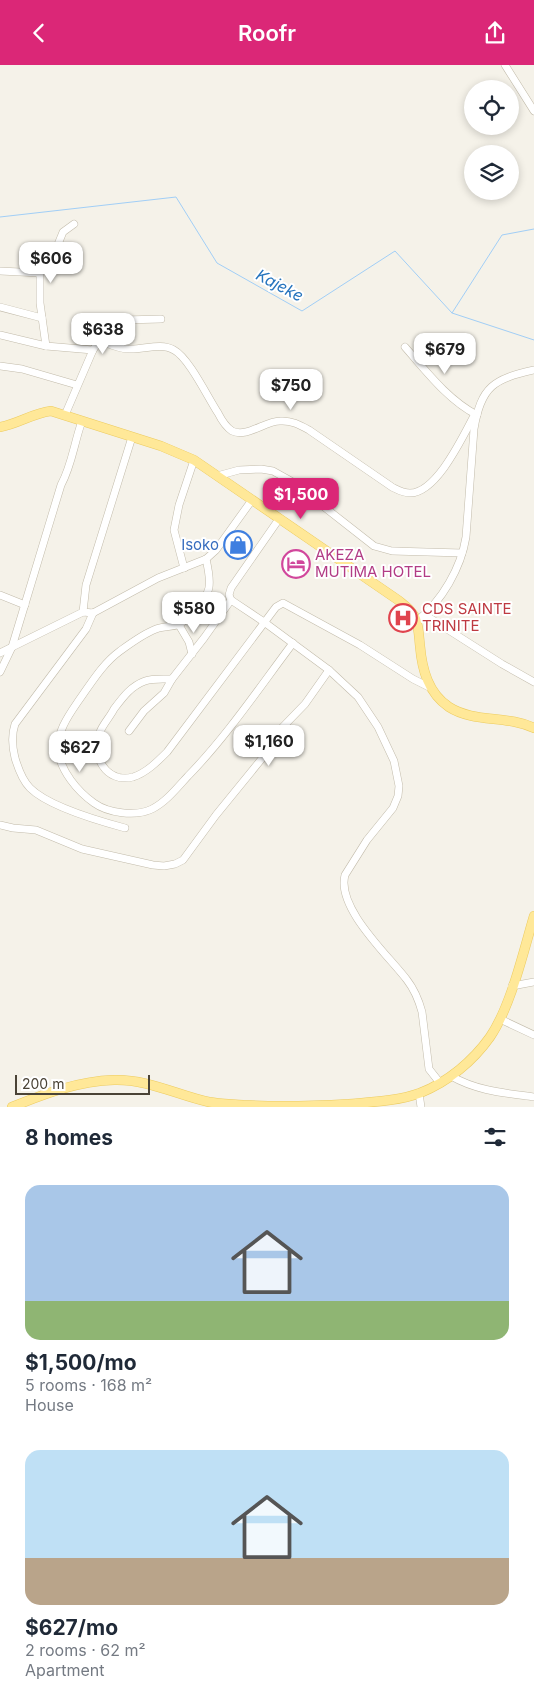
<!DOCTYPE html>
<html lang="en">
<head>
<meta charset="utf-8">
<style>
	body { margin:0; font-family:Inter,sans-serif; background:#f2f2f3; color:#1f2937; height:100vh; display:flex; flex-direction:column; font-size:19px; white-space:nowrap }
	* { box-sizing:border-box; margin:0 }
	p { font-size:16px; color:#747a83 }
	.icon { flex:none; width:28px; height:28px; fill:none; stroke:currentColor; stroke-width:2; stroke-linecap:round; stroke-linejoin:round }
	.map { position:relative; height:1042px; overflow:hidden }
	.sheet { display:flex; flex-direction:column; background:#fff; flex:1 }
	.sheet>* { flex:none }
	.controls { position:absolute; left:464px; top:15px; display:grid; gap:10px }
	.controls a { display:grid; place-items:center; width:55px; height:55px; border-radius:50%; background:#fff; box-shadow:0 2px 8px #0003; font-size:25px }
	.scale { position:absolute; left:15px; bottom:12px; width:135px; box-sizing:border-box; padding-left:5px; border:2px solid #4a4336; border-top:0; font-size:14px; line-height:18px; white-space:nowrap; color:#4a4336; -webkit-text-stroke:4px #fff; paint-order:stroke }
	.price { position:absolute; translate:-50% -42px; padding:0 11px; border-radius:10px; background:#fff; color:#222; font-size:16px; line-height:32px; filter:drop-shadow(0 1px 2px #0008) }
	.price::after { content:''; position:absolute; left:50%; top:30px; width:15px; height:11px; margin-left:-8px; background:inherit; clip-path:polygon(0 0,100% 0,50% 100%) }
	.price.selected { background:#db2777; color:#fff }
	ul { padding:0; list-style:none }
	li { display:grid; align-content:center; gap:10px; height:265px; padding:0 25px }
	li span { display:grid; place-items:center; height:155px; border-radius:15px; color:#555 }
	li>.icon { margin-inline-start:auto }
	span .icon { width:90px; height:90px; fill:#fffc; stroke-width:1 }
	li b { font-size:21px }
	h2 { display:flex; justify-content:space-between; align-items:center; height:60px; padding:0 25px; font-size:21px }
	header { display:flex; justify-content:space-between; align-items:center; height:65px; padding:0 25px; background:#db2777; color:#fff; font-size:22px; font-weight:600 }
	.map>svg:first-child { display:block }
</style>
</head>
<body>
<header><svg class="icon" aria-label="back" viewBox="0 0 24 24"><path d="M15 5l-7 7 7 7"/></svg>Roofr<svg class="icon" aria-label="share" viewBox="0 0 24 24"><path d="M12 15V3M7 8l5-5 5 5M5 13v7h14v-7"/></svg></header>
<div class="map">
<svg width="534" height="1042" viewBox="0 0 534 1042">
	<rect width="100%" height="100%" fill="#f5f2e9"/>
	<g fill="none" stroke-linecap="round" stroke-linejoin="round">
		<!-- stream -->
		<g stroke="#a1cef6" stroke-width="1">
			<polyline points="0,152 176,132 217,198 302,246 395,186 452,248 502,170 534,164"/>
			<polyline points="452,248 534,275"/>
		</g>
		<defs>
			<g id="minor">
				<polyline points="505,0 534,46"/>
				<polyline points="0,206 40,208"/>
				<polyline points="0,242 42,253"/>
				<polyline points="0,270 46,281 93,285"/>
				<path d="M99,275c10,4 19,9 30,9 14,1 32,-7 45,1 15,8 34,48 44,63 3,6 8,14 14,18 15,7 33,-10 48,-10 11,-1 20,4 29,9l83,57c6,3 11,6 18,6 27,0 53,-57 65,-79"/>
				<polyline points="46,281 40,238 40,208 52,194 63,167 74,159"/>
				<path d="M405,282c21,24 43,53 72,68"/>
				<polyline points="0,301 22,304 77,320"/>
				<polyline points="65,350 93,285 112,258 124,255 161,254"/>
				<polyline points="217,411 239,405 261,404 273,406 291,416 374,481 392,486 462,488"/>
				<path d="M206,494c6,26 6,35 -14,54 -4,4 -9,10 -14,12 -7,2 -15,1 -22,4 -13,5 -25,14 -36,22 -18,13 -30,34 -43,52 -9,13 -21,31 -19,48 3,20 19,40 36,52 14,10 41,14 58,6 14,-7 25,-21 36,-33 39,-40 71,-88 105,-133"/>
				<polyline points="184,503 174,465 179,440 194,395"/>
				<polyline points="0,530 25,540"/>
				<polyline points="83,547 86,520 132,372"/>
				<path d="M93,548l-7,16 -71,95c-4,12 -3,22 0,34 3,10 7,22 15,30 19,19 69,33 95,40"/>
				<polyline points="425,550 502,599 534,617"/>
				<path d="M417,556c25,-20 44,-53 49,-84l8,-108c7,-43 20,-50 60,-59"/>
				<polyline points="179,560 189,577 192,589"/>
				<polyline points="0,588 83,547 93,548 158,513 206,494 216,485 252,435"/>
				<path d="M329,605l29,27 20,30 16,34 5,25 -1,10 -5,12 -26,32 -22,35c-9,33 44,81 62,105 7,9 12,21 15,32l7,57 11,14"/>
				<path d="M0,607l12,-25 49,-162c11,-20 13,-42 21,-64"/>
				<polyline points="172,614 204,573 231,535"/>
				<path d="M129,666l15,-20 20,-18 8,-14c-9,0 -19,-1 -27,2 -14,5 -22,16 -31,28 -4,8 -11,15 -14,23 -10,23 6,52 33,45 13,-4 24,-15 34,-25l109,-145 7,-4 77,42 53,34 18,9"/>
				<polyline points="0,760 13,763 36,765 82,784 153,800 164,801 175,799 183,795 216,750 264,691 274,671 305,639 329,605 264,557 231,535 229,530 231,523 279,454"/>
				<polyline points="512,921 534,917"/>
				<polyline points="500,954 534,970"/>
				<path d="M451,1011c26,15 54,17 83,21"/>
				<polyline points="419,1028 421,1042"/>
			</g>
			<g id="major">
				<path d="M0,362c18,-3 33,-14 51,-16l110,35 33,14 204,140c7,6 15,11 18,20 3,8 3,18 4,26 2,23 8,47 29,61 25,16 58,8 85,21"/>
				<path d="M12,1042c32,-13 66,-26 102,-27 34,-1 63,15 95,22 11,2 23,2 34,3 36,2 71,1 106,-1 23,-2 49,-3 71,-11 28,-11 53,-32 70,-56 21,-31 33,-84 44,-121"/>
			</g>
		</defs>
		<!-- minor casing -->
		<use href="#minor" stroke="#c2bbaa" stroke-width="8"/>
		<!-- major casing -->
		<use href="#major" stroke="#eccb60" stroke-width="10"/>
		<!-- minor -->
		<use href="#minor" stroke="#fff" stroke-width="7"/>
		<!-- major -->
		<use href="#major" stroke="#ffe898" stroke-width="9"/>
	</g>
	<!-- icons -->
	<defs>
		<symbol id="shop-ring" viewBox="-11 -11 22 22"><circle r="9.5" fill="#fff" stroke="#3f7fe0" stroke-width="1.5"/><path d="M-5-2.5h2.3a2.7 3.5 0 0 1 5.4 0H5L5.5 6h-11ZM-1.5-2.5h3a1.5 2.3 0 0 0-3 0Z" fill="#3f7fe0"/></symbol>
		<symbol id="hotel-ring" viewBox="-11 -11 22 22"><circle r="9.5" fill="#fff" stroke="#d1479c" stroke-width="1.5"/><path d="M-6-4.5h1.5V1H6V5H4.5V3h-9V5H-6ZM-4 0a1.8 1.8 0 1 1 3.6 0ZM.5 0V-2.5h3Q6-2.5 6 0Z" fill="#d1479c"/></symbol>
		<symbol id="hospital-ring" viewBox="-11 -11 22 22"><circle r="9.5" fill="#fff" stroke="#e0444e" stroke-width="1.5"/><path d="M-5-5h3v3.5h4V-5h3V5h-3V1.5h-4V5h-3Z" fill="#e0444e"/></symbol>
	</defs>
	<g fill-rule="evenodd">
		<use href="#shop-ring" x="222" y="464" width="32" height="32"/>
		<use href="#hotel-ring" x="280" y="483" width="32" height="32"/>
		<use href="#hospital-ring" x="387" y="537" width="32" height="32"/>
	</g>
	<g text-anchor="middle" stroke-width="4" stroke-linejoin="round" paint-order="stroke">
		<!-- shop labels -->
		<g font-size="15" fill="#366cbe" stroke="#fff" text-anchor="end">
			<text x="219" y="485">Isoko</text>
		</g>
		<!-- hotel labels -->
		<g font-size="15" fill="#b23c85" stroke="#fff" text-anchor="start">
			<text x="315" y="495">AKEZA<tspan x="315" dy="17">MUTIMA HOTEL</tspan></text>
		</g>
		<!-- health labels -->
		<g font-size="15" fill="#be3a42" stroke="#fff" text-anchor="start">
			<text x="422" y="549">CDS SAINTE<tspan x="422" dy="17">TRINITE</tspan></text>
		</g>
		<!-- water labels -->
		<g font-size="16" font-style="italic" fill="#2775be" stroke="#fff">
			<text transform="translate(280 220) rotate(28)" y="6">Kajeke</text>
		</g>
	</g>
</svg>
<div class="controls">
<a><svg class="icon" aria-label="locate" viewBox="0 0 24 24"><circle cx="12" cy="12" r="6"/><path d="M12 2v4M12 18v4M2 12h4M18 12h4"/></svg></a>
<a><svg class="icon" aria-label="layers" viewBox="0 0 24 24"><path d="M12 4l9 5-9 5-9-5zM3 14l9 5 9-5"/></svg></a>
</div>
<div class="scale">200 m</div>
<b class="price" style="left:51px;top:219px">$606</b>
<b class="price" style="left:103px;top:290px">$638</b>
<b class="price" style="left:445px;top:310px">$679</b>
<b class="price" style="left:291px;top:346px">$750</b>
<b class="price selected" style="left:301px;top:455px">$1,500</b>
<b class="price" style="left:194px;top:569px">$580</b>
<b class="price" style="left:269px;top:702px">$1,160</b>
<b class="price" style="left:80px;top:708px">$627</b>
</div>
<section class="sheet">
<h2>8 homes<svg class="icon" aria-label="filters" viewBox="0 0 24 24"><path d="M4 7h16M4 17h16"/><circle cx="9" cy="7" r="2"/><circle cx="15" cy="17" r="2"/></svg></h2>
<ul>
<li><span style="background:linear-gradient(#a9c7e8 75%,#8fb573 0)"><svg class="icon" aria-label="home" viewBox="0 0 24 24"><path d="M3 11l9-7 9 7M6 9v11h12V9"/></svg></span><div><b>$1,500/mo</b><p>5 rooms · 168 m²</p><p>House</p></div></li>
<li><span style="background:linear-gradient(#bfe0f5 70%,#b9a48a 0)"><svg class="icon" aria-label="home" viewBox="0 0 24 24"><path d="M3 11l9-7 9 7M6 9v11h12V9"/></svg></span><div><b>$627/mo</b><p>2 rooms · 62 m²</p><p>Apartment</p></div></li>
</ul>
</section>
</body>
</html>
